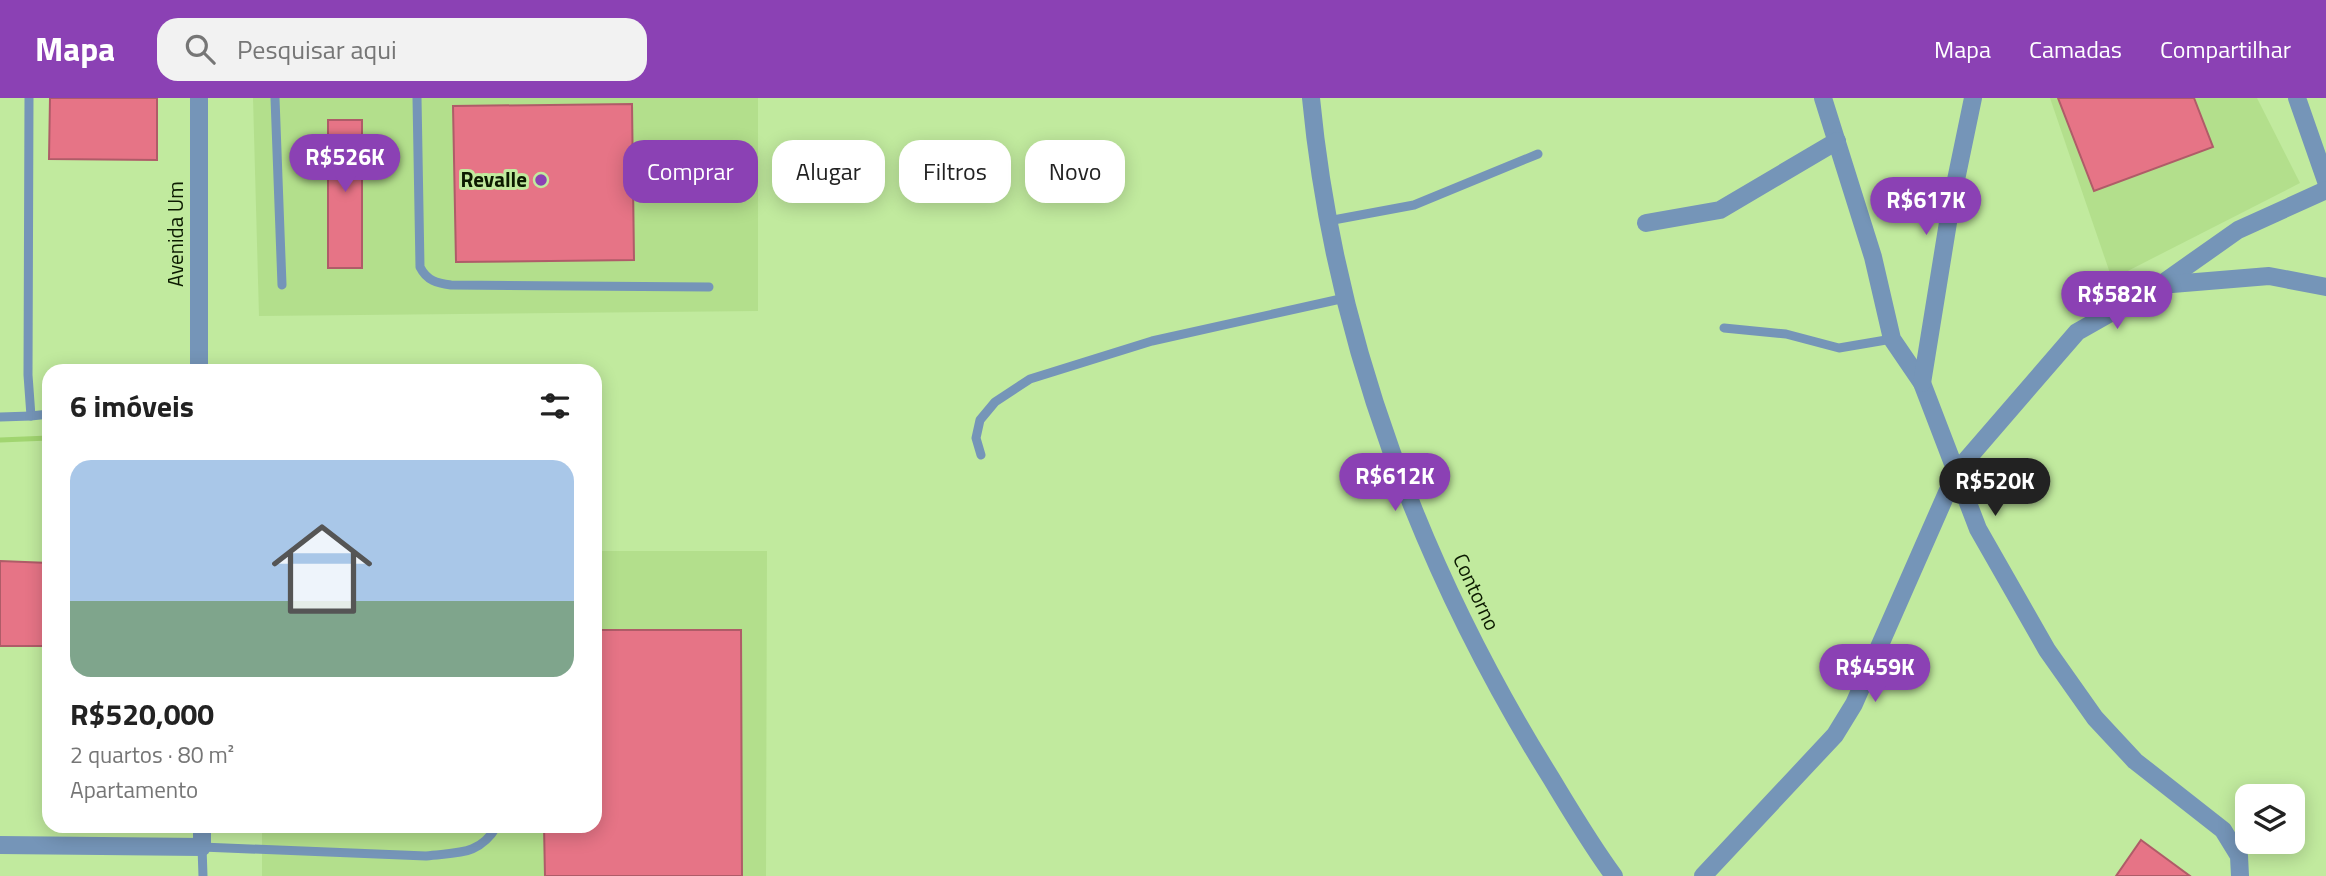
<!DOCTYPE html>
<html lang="pt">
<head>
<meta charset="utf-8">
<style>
	body { margin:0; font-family:"Titillium Web",sans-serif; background:#f2f2f2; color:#222; height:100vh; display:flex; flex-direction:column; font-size:26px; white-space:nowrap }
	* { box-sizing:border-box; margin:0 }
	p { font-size:23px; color:#767676 }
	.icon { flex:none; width:38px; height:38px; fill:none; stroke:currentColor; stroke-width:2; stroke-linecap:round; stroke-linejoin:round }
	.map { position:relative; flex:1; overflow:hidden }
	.panel { position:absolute; left:42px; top:266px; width:560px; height:469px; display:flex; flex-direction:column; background:#fff; border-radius:21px; box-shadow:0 4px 18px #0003 }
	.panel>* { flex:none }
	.guide { position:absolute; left:623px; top:42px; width:665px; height:63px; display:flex; gap:14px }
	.tools { position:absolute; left:2235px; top:686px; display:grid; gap:14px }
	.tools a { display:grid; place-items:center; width:70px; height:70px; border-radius:14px; background:#fff; box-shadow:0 4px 18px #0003; font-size:35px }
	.price { position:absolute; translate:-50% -60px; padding:0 16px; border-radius:24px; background:#8b41b4; color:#fff; font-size:23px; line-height:46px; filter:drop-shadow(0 2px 4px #0008) }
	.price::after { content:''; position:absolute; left:50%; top:42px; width:21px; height:16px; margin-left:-10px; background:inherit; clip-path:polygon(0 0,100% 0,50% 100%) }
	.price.current { background:#222; color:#fff }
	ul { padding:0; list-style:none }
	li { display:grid; align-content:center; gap:14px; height:371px; padding:0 28px }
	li+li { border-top:2px solid #e0e0e0 }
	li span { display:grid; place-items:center; height:217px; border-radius:21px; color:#555 }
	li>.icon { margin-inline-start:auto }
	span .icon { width:126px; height:126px; fill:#fffc; stroke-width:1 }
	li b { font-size:30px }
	h2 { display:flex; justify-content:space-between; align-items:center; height:84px; padding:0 28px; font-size:30px }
	.pill { padding:0 24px; border-radius:21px; background:#fff; box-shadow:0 4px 18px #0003; font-size:24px; line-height:63px }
	.pill.current { background:#8b41b4; color:#fff }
	header { display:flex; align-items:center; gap:42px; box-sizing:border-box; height:98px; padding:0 35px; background:#8b41b4; color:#fff }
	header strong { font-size:33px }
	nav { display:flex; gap:38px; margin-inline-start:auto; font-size:24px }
	.search { width:490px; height:63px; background:#f2f2f2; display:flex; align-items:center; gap:18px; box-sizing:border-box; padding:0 24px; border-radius:21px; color:#767676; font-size:26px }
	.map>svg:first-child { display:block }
</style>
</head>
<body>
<header>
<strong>Mapa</strong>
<div class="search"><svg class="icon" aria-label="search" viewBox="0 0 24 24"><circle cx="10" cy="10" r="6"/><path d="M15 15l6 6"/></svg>Pesquisar aqui</div>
<nav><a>Mapa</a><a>Camadas</a><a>Compartilhar</a></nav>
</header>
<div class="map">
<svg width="2326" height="778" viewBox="0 0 2326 778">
	<rect width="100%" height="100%" fill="#c1ea9e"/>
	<!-- built -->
	<g fill="#b3df8c">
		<polygon points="253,0 758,0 758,213 259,218"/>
		<polygon points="2050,0 2257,0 2300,85 2112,181"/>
		<polygon points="595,453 767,453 766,778 262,778 262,728 595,728"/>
	</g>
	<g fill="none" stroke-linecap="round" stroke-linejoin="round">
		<!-- stream -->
		<polyline stroke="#a1d570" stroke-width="5" points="0,342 49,340"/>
	</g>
	<!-- building -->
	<g fill="#e67486" stroke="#af5c68" stroke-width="2">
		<polygon points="50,0 157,0 157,62 49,61"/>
		<polygon points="2058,0 2194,0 2213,49 2094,93"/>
		<polygon points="632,6 634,162 456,164 453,8"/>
		<rect x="328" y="22" width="34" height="148"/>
		<polygon points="0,463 49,465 49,548 0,548"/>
		<polygon points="595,532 741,532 742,778 545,778 544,728 595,728"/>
		<polygon points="2141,742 2190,778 2116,778"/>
	</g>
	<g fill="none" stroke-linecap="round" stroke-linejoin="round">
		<!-- lane -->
		<g stroke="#7595b8" stroke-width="9">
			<polyline points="29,0 28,277 31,318 49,316"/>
			<polyline points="275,0 282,187"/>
			<path d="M417,0l3,169c7,14 17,16 31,18l258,2"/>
			<polyline points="1328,123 1414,107 1538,56"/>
			<polyline points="1724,230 1786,236 1839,250 1892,241"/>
			<polyline points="0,319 31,318"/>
			<polyline points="981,357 976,340 980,322 995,304 1030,281 1152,243 1345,200"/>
			<path d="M203,778l-1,-29 224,9c32,-4 53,0 71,-30"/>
		</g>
		<!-- street -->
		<g stroke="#7595b8" stroke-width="18">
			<path d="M1311,0c23,242 112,475 240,680 20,33 40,67 63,98"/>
			<polyline points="1823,0 1873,159 1892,241 1922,285 1978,431 2047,552 2095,620 2135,663 2223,732 2239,758 2240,778"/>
			<polyline points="2297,0 2326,83"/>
			<polyline points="1646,125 1720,112 1837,43"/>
			<polyline points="2160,187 2238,132 2326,92"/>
			<polyline points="199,273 199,0"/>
			<polyline points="1922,285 1951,106 1973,0"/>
			<polyline points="0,747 202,749 202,728"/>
			<polyline points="1703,778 1835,637 1854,606 1956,374 2077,234 2160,187 2269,178 2326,189"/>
		</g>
	</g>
	<!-- markers -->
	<circle fill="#8b41b4" stroke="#c1ea9e" stroke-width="2.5" cx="541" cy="82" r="7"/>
	<g text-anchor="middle" stroke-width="6" stroke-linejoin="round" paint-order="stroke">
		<!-- poi labels -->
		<g font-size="21" font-weight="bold" fill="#0c1a00" stroke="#c1ea9e" text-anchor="end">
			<text x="527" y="89">Revalle</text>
		</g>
		<!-- street labels -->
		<g font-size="21" fill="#0c1a00" stroke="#c1ea9e">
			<text transform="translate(176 136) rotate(-90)" y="7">Avenida Um</text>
			<text transform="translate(1476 494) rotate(65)" y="7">Contorno</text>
		</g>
	</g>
</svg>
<div class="tools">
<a><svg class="icon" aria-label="layers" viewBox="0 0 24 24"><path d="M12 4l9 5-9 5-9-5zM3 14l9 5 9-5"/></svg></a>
</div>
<b class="price" style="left:345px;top:96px">R$526K</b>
<b class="price" style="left:1926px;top:139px">R$617K</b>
<b class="price" style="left:2117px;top:233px">R$582K</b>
<b class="price" style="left:1395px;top:415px">R$612K</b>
<b class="price current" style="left:1995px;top:420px">R$520K</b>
<b class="price" style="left:1875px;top:606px">R$459K</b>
<div class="guide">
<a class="pill current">Comprar</a>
<a class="pill">Alugar</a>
<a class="pill">Filtros</a>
<a class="pill">Novo</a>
</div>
<section class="panel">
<h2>6 imóveis<svg class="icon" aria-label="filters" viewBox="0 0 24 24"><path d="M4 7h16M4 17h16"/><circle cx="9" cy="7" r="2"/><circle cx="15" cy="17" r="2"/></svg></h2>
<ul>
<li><span style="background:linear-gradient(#a9c7e8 65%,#7fa58c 0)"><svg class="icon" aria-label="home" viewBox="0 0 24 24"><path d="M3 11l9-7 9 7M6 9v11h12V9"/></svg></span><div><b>R$520,000</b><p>2 quartos · 80 m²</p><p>Apartamento</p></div></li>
</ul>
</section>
</div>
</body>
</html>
